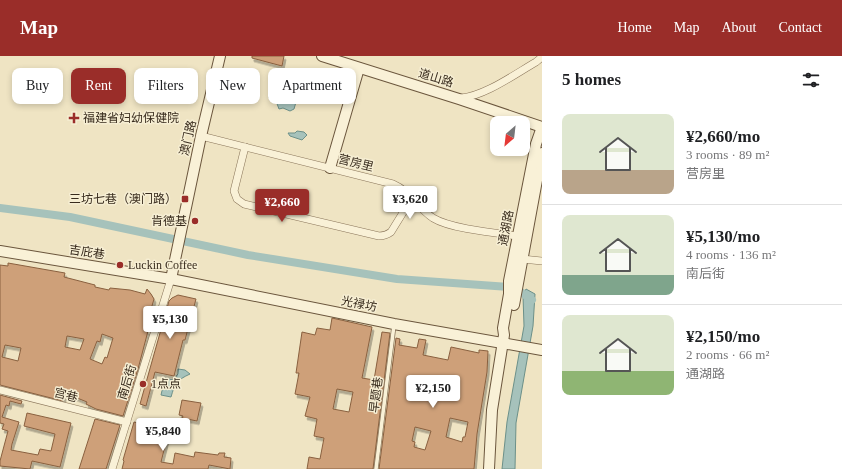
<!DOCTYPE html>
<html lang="en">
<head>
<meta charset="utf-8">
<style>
	body { margin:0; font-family:"Times New Roman","Noto Sans SC",serif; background:#f2f2f2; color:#202124; height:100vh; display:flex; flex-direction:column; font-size:15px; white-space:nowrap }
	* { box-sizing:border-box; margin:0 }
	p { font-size:13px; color:#757577 }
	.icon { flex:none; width:22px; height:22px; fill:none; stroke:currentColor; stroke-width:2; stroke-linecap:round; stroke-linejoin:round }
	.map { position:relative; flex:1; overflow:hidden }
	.panel { display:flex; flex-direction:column; background:#fff; width:300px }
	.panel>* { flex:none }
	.hud { position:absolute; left:12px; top:12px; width:380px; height:36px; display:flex; gap:8px }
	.needle { width:26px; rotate:208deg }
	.tools { position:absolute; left:490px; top:60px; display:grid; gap:8px }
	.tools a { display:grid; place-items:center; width:40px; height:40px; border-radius:8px; background:#fff; box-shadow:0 2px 6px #0003; font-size:20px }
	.price { position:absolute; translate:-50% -34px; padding:0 9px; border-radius:4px; background:#fff; color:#222; font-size:13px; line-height:26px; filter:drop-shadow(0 1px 2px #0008) }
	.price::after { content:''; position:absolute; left:50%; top:24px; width:12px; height:9px; margin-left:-6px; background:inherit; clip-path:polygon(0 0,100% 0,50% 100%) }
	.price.current { background:#9a2d29; color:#fff }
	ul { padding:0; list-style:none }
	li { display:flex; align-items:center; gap:12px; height:100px; padding:0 20px }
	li+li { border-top:1px solid #e0e0e0 }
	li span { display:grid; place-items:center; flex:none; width:112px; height:80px; border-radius:8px; color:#555 }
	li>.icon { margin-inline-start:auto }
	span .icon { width:48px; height:48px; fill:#fffc; stroke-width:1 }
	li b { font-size:17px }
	h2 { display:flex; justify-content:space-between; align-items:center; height:48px; padding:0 20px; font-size:17px }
	.tag { padding:0 14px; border-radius:8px; background:#fff; box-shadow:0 2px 6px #0003; font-size:14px; line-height:36px }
	.tag.current { background:#9a2d29; color:#fff }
	header { display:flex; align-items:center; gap:24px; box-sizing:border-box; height:56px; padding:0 20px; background:#9a2d29; color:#fff }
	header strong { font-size:19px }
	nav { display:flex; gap:22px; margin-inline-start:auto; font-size:14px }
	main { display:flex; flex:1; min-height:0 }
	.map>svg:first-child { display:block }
</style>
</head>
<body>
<header>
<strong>Map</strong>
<nav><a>Home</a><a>Map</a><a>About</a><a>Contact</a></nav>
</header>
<main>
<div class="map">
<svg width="542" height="413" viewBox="0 0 542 413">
	<defs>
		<filter id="shadow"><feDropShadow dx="2" dy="3.5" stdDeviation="0" flood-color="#0004"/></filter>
	</defs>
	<rect width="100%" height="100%" fill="#efe4c3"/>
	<!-- water -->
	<g fill="#a6c2bb" stroke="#6c9089">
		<path d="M280,31l16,15 -2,7 -4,2 -7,-3 -4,1 -3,-8 -7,-3c1,-7 5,-9 11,-11z"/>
		<polygon points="297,75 304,76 307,79 302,84 290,80 288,77 295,77"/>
		<polygon points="526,233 535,238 533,270 516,367 515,413 502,413 507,366 524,270 523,240"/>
		<path d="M178,313l7,1 5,4c-13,6 -15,9 -19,23l-10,-2 4,-17 8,2 5,-6z"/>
	</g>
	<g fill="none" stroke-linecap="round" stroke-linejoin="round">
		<!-- canal -->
		<polyline stroke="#a6c2bb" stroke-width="8" points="0,152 70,161 248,199 397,223 509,231 521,236 532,244"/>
	</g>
	<!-- building -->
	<g fill="#cea079" stroke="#89603f" fill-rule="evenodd" filter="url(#shadow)">
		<polygon points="252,0 284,0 282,10 252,2"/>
		<path d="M8,207l57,10 -1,4 31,8v2l14,3 1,-2 20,2 15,4 2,-5 4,5 3,5 -9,31 3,1 -10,38 -15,47 -27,-7 -10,-5 1,-2 -22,-9 -2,8 -63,-16v-120l8,1zM102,278l11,4 -6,20 -2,-1 -3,7 -12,-5 7,-18 3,1zM67,280l17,3 -4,11 -15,-3zM5,289l16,3 -3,13 -16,-4z"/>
		<polygon points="178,239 196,243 185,284 183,284 174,320 155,316 146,350 140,348 169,245 172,242"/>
		<path d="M332,262l40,9 -10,51 12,2 8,-48 8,1 -17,136h-66l2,-12 11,2 4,-21 -10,-2 3,-17 -12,-3 5,-19 -15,-3 4,-21h-3l6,-41 13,3 2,-7 13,2zM337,333l16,3 -4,20 -16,-3z"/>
		<path d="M396,282l4,1 -1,6 18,3 2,-9 7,1 -3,15 25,5 3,-13 28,6v-3l9,1 -1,21 -10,62 -3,35h-95zM450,362l18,4 -3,15h-2l-1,5 -16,-5zM415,371l16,4 -6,19 -11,-3 1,-5 -3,-1z"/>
		<polygon points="0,339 22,345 21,348 10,345 9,350 6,349 2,361 19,366 12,388 11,394 38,399 40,393 51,395 55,378 24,370 27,357 71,367 60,411 32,405 30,413 0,410 0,405 8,375 2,373 4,368 0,367"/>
		<polygon points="182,344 201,347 197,365 182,362 183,360 179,359"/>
		<polygon points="95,363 120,369 106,413 79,413"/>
		<polygon points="134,366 169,374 161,406 173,408 175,397 194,401 195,396 218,399 219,397 225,397 224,401 231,402 230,413 209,409 208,413 122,413 124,405 123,404"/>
	</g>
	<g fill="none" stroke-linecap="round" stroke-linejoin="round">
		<defs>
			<polyline id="lane" points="376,413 394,269"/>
			<g id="street">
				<path d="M461,42c24,-2 54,-24 75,-36l6,-5"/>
				<path d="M201,80l192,48c17,7 25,24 40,34 18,11 63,15 85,18"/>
				<path d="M245,91l-11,44 3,8 7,5 135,32c5,0 8,-1 12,-4l21,-34"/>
				<polyline points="522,203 542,205"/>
				<polyline points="0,334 127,366"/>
				<polyline points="112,413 171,223"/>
			</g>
			<g id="secondary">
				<polyline points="322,0 459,43 542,71"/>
				<polyline points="330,112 359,12"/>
				<polyline points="0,195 171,223 394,268 542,294"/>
				<polyline points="171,223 201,80 220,0"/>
				<polyline points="514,249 542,97"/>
				<polyline points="489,413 492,354 504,279 503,272 509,238 509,225 536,88 542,71"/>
			</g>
		</defs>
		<!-- lane casing -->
		<use href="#lane" stroke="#8a755a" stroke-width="5"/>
		<!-- street casing -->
		<use href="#street" stroke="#8a755a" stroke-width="8"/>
		<!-- secondary casing -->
		<use href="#secondary" stroke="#6b563d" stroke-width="12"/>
		<!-- lane -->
		<use href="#lane" stroke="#f9f1d7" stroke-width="3.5"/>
		<!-- street -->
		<use href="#street" stroke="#f9f1d7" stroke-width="7"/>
		<!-- secondary -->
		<use href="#secondary" stroke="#f9f1d7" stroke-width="10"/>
	</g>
	<!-- markers -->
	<g fill="#9a2d29" stroke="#f6eed3" stroke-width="1.5">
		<path d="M72 56h4v4h4v4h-4v4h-4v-4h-4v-4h4z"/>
		<rect x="181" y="139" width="8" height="8" rx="2"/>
		<circle cx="195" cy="165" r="4"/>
		<circle cx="120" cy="209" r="4"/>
		<circle cx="143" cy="328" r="4"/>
	</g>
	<g text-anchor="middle" stroke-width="3" stroke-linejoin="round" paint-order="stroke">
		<!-- street labels -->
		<g font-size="12" fill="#392c1e" stroke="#f6eed3">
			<text transform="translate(436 22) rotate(17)" y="4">道山路</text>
			<text transform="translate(188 82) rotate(-77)" y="4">澳门路</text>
			<text transform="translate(356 107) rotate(14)" y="4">营房里</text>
			<text transform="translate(506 172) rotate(-79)" y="4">通湖路</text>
			<text transform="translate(87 196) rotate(9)" y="4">吉庇巷</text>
			<text transform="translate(359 248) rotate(11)" y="4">光禄坊</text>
			<text transform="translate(127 326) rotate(-73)" y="4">南后街</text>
			<text transform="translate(66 339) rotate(14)" y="4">宫巷</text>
			<text transform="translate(376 339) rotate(-83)" y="4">早题巷</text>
		</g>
		<!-- poi labels -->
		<g font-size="12" fill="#392c1e" stroke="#f6eed3" text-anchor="start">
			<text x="83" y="66">福建省妇幼保健院</text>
			<text x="177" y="147" text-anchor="end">三坊七巷（澳门路）</text>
			<text x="187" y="169" text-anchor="end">肯德基</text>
			<text x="128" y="213">Luckin Coffee</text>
			<text x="151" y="332">1点点</text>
		</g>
	</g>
</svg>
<div class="tools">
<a><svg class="needle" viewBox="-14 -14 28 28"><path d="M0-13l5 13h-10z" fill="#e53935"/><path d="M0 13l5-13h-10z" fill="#757577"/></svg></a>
</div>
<b class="price" style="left:410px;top:164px">¥3,620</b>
<b class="price current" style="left:282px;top:167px">¥2,660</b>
<b class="price" style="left:170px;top:284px">¥5,130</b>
<b class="price" style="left:433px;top:353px">¥2,150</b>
<b class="price" style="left:163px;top:396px">¥5,840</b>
<div class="hud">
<a class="tag">Buy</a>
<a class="tag current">Rent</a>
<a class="tag">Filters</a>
<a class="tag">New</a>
<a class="tag">Apartment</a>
</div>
</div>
<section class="panel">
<h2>5 homes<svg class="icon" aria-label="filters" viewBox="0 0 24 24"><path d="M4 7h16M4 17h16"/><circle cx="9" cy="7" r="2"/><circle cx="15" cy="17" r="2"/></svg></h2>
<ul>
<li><span style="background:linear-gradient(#dfe7d0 70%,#b9a48a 0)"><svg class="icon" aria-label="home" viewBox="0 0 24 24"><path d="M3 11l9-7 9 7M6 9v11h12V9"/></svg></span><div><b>¥2,660/mo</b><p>3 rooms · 89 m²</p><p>营房里</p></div></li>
<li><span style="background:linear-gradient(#dfe7d0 75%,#7fa58c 0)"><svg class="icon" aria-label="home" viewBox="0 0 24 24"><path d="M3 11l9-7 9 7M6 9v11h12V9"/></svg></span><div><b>¥5,130/mo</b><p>4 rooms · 136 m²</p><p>南后街</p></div></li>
<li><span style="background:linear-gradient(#dfe7d0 70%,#8fb573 0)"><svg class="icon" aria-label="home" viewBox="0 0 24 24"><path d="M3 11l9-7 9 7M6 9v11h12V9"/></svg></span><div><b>¥2,150/mo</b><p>2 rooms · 66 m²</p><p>通湖路</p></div></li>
</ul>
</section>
</main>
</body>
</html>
